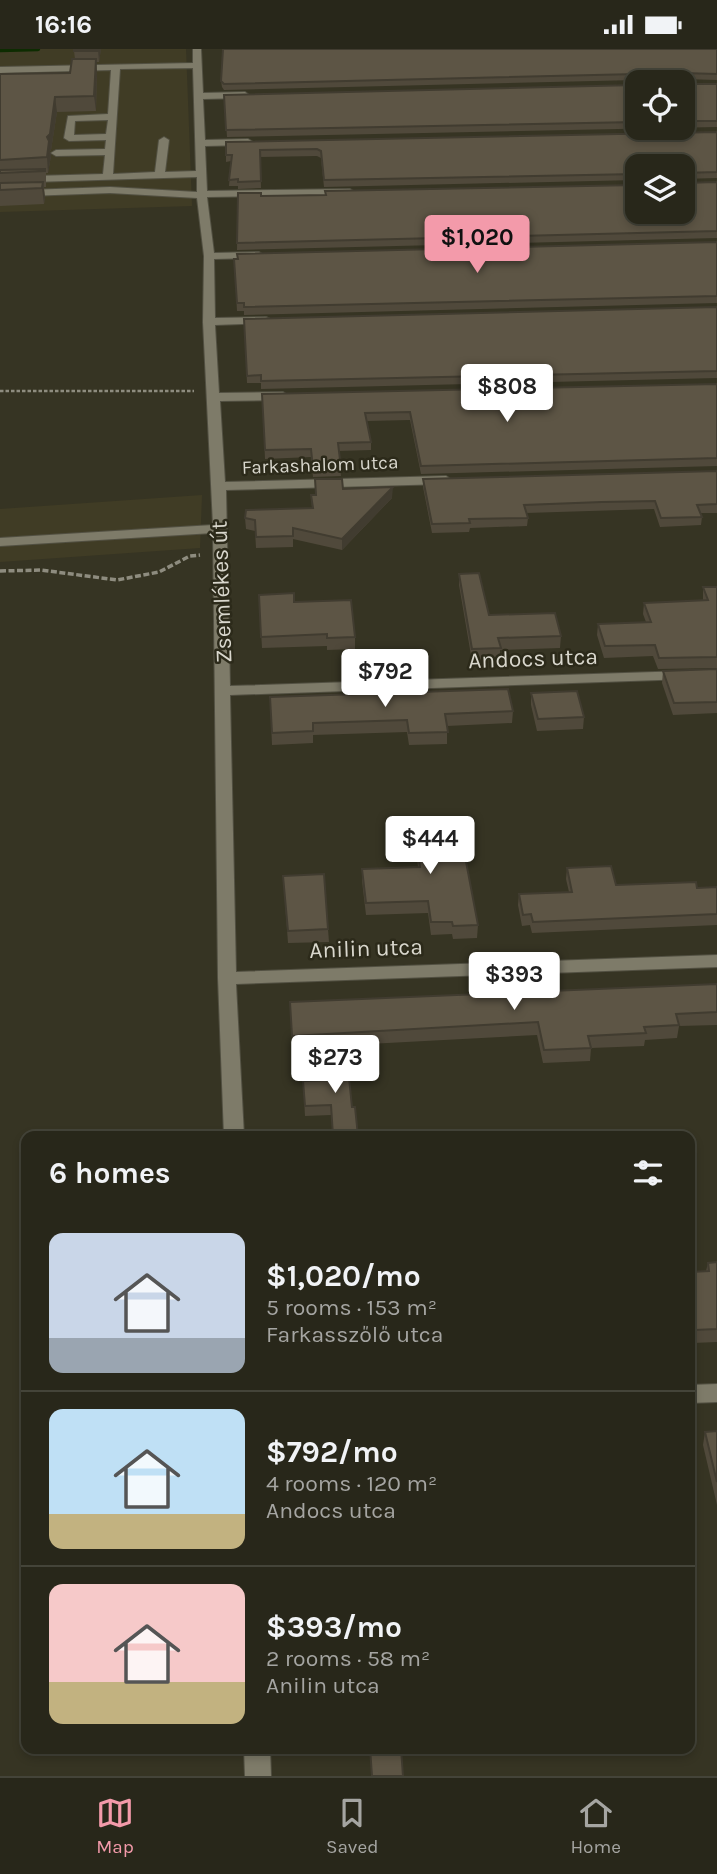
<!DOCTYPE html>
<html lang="en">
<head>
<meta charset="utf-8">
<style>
	body { margin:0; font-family:Karla,sans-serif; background:#343327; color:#f1f3f6; height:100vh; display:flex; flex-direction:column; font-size:26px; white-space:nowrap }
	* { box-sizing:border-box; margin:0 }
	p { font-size:23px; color:#a5a5a2 }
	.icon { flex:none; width:38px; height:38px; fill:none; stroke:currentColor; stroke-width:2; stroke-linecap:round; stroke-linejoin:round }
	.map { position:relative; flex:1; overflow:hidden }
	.panel { position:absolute; left:21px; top:1082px; width:674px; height:623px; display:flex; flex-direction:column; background:#28271a; border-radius:14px; box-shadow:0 4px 10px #0003,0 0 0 2px #444439 }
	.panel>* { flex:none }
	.buttons { position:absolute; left:625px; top:21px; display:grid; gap:14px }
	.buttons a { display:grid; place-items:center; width:70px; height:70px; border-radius:14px; background:#28271a; box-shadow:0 4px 10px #0003,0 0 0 2px #444439; font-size:35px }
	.price { position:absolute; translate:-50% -60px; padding:0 16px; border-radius:7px; background:#fff; color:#222; font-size:23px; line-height:46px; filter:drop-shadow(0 2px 4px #0008) }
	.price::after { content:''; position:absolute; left:50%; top:42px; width:21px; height:16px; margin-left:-10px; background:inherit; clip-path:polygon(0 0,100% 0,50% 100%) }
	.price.selected { background:#f39aaa; color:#111 }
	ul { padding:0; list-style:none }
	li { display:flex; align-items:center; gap:21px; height:175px; padding:0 28px }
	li+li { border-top:2px solid #444439 }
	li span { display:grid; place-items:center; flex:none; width:196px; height:140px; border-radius:14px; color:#555 }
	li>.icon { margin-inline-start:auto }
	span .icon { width:84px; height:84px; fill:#fffc; stroke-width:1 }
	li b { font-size:30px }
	h2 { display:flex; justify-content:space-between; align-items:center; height:84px; padding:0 28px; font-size:30px }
	.status { display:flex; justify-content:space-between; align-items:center; height:49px; padding:0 35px; background:#28271a; direction:ltr }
	.status svg { height:19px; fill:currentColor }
	.tabs { display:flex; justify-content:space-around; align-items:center; height:98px; border-top:2px solid #444439; background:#28271a; font-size:19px; color:#a5a5a2 }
	.tabs a { display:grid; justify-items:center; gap:4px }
	.tabs .selected { color:#f39aaa }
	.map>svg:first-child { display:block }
</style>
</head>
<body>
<div class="status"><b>16:16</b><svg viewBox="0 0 49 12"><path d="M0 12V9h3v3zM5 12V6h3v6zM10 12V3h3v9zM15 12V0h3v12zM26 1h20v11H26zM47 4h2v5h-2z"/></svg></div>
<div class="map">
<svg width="717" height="1727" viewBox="0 0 717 1727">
	<rect width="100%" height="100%" fill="#363423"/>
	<!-- built -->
	<g fill="#403c25">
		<polygon points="0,0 186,0 192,157 0,163"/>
		<polygon points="202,446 200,499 0,513 0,460"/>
	</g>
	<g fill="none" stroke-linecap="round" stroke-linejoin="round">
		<!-- stream -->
		<polyline stroke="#0d2c01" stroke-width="4.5" points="0,1 38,0"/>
		<defs>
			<g id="minor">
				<path d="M193,0h8l2,44 42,-1 4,3 -4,3 -42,1 2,41 43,-1 5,3 -5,3 -43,1 2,45 143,-2 5,3 -5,3 -143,2 7,56 45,-1 5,3 -5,3 -45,1 1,59 51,-1 6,3 -6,3 -51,2 4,68 64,-1 6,4 -6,4 -63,1 5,81 221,-6 6,4 -6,4 -220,6 4,196 487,-16v8l-487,17 6,277 481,-17v12l-481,17 8,152h-20l-6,-158 -5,-445 -213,13v-8l213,-13 -10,-203 1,-66 -7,-58 -87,-5 -110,4v-6l110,-4 87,5v-15l-197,6v-6l103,-3 2,-19 -49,1 -5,-3 5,-3 49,-1 1,-9 -37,1 -5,-3 4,-22 40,-2 3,-44 -111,3v-6l193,-4zM193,19l3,103 -31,1 4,-32 -5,-3 -5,3 -4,32 -42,2 7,-105zM108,71l-2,14 -32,1 1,-14z"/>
				<polygon points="717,1335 717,1353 690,1354 690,1336"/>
				<polygon points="244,1699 270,1699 271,1727 245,1727"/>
			</g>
		</defs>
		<!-- minor casing -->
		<use href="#minor" stroke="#525042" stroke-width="2"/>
		<!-- path-far1 -->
		<polyline stroke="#8e8c7f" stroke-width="2.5" stroke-dasharray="3.5 2" stroke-linecap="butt" points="0,342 194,342"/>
		<!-- path -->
		<polyline stroke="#8e8c7f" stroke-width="3.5" stroke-dasharray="6 2.5" stroke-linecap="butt" points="0,522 41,521 117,531 159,523 190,507 200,506"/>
		<!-- minor -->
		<use href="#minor" fill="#7e7b69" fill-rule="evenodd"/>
	</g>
	<!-- wall -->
	<g fill="#50493b">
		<polygon points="101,0 99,13 96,13 97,24 96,62 57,63 51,101 50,102 51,107 48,124 46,124 46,138 44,138 45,149 44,155 0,157 0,25 70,24 75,10 74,2"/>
		<polygon points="717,0 717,31 682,30 638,33 637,31 224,41 222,38 221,32"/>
		<polygon points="682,35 717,35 717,78 227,88 224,46 637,36 637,79 682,79"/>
		<polygon points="717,83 717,129 682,130 682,117 637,117 637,131 324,138 321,109 317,107 260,108 261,139 238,140 238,137 229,137 231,112 226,113 226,93"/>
		<polygon points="717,133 717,189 237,201 238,144 261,147 326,146"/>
		<polygon points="717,193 717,254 244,266 244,262 237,262 234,210"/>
		<polygon points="717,258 717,329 261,340 261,334 247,334 244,270"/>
		<polygon points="717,335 717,417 421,425 410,371 367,372 371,393 371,401 338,402 341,427 313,428 311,408 265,410 262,345"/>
		<polygon points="717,422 717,464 700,464 702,468 701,476 660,478 654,460 526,464 528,469 527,477 470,479 469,483 432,484 423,438 423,430"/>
		<polygon points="315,430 343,440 392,449 342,501 293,490 293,498 256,499 255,482 246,480 245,469 312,459 311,446 315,446"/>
		<polygon points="459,525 489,566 561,587 560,599 500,601 500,611 472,612 459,536"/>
		<polygon points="703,538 717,538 717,619 658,620 653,607 604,609 597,586 598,575 646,573 643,565 644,554 703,552"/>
		<polygon points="259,546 294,553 355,588 355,600 327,601 327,597 262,599"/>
		<polygon points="717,620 717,664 673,666 662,634 663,622"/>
		<polygon points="531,644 584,668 583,680 537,682 531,656"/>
		<polygon points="270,648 513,662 512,674 447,677 447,695 409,696 407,683 313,686 313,694 272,696"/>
		<polygon points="414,771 478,876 477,889 453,890 452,885 431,886 428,864 366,866 362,832 362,820 418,818 414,784"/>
		<polygon points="567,819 616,836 697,839 717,838 717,876 532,884 530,876 522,877 518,856 519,845 569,843 566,830"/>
		<polygon points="283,827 328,880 329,893 288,894"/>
		<polygon points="717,935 717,976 679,977 677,989 645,991 644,997 591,999 590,1012 543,1014 537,986 293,999 290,953"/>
		<polygon points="303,1032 352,1058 331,1066 305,1067"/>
		<polygon points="717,1213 717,1293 693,1294 691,1287 690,1287 690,1223 706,1222 708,1214"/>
		<polygon points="717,1382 717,1456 703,1396 705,1383"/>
	</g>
	<!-- shaded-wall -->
	<g fill="#413c30">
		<polygon points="98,0 101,0 99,13"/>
		<polygon points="96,10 97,24 96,62 94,47"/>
		<polygon points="55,48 57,63 51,101 50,102 51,107 48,124 47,108 47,88"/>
		<polygon points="43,133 45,149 44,155 42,139"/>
		<polygon points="393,438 392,449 342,501 342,490"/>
	</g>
	<!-- building -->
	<g fill="#5d5545" stroke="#413c30" stroke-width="2">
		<rect x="74" y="0" width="24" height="2"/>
		<polygon points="223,0 717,0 717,25 683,24 681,33 638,33 640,28 637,25 224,35 221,32"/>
		<polygon points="72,10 96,10 94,47 55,48 50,85 47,88 49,92 47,108 0,111 0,25 70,24"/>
		<rect x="682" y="35" width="35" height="37"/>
		<polygon points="637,36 637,73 226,81 224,46"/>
		<polygon points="717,83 717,123 682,124 682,117 637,117 637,125 324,131 321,102 317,100 260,101 261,132 238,133 238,130 229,131 232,106 226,106 226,93"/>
		<polygon points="45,120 45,122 0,124 0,121"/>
		<polygon points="43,133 42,139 0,141 0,134"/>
		<polygon points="717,133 717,182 237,194 238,144 261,144 261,147 326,146 325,142 637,136 637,163 682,163 682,134"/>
		<polygon points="717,193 717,247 244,258 244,254 237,254 234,210 238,210 237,205"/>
		<polygon points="717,258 717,322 261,332 261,326 247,327 244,270"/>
		<polygon points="717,335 717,409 421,417 410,363 365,364 371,393 338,394 341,419 313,420 311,400 265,401 262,345"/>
		<polygon points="717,422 717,455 697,456 702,468 661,469 655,452 602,453 524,456 528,469 469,470 470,474 432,475 423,430"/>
		<polygon points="315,430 342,430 343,440 393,438 342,490 293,479 293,487 256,488 255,471 245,469 246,461 313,459 311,446 316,446"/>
		<polygon points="479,524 489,566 555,564 561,587 498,589 501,599 472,600 459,525"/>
		<polygon points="703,538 717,538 717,608 659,609 655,596 605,597 598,575 651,573 644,554 708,551"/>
		<polygon points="294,544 294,553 351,551 355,588 327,589 327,585 261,588 259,546"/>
		<polygon points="717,620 717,653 674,654 663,622"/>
		<polygon points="508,640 513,662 445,665 448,683 409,684 407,671 313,674 313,682 272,684 270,648"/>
		<polygon points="577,642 584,668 538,670 531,644"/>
		<polygon points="458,770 478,876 453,877 452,873 431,873 428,852 366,854 362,820 420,818 414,771"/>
		<polygon points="611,817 616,836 696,833 697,839 717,838 717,865 533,873 531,865 523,866 519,845 572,843 567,819"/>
		<polygon points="324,825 328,880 288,882 283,827"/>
		<polygon points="717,935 717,963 676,965 679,976 644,978 646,984 588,987 591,999 544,1001 538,973 292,987 290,953"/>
		<polygon points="346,999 352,1058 355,1058 358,1087 333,1087 331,1056 305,1057 303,1032 330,1031 328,1000"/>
		<polygon points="717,1213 717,1280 695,1281 693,1274 690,1274 690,1223 709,1222 708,1214"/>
		<polygon points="717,1382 717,1433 705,1383"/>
		<polygon points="370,1699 401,1699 403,1727 372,1727"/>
	</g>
	<g text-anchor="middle" stroke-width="5" stroke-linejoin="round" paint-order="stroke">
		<!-- far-street labels -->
		<g font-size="19" fill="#d9d7cd" stroke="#2c2a1a">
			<text transform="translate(320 415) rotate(-2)" y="7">Farkashalom utca</text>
		</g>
		<!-- street labels -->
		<g font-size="23" fill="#d9d7cd" stroke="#2c2a1a">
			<text transform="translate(221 543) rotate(-92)" y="8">Zsemlékes út</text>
			<text transform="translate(533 609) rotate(-2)" y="8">Andocs utca</text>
			<text transform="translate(366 899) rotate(-2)" y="8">Anilin utca</text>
		</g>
	</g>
</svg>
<div class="buttons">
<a><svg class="icon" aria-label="locate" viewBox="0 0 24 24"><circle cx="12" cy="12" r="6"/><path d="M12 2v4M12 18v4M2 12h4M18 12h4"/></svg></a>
<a><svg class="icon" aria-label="layers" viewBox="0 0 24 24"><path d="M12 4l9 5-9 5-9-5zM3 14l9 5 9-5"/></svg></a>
</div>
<b class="price selected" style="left:477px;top:226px">$1,020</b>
<b class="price" style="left:507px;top:375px">$808</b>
<b class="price" style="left:385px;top:660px">$792</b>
<b class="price" style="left:430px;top:827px">$444</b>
<b class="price" style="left:514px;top:963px">$393</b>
<b class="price" style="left:335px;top:1046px">$273</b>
<section class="panel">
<h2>6 homes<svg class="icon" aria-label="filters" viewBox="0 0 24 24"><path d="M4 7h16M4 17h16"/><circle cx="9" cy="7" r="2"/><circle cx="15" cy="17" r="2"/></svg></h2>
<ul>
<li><span style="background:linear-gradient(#c9d6e8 75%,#9aa5b1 0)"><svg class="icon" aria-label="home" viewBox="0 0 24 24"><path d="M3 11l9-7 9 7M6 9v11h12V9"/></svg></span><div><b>$1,020/mo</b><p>5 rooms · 153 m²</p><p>Farkasszőlő utca</p></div></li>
<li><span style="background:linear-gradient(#bfe0f5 75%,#c2b280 0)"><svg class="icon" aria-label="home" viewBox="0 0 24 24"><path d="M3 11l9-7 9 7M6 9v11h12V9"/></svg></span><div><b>$792/mo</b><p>4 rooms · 120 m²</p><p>Andocs utca</p></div></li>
<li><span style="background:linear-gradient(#f6c9c9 70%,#c2b280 0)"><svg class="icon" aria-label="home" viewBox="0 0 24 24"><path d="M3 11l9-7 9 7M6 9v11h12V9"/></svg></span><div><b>$393/mo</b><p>2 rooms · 58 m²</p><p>Anilin utca</p></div></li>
</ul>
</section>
</div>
<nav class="tabs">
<a class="selected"><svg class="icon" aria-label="map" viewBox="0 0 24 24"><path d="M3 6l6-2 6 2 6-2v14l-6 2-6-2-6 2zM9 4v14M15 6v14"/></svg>Map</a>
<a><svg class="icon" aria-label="saved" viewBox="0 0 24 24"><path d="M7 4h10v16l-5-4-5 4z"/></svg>Saved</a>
<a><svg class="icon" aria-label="home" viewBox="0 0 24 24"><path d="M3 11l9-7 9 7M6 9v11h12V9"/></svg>Home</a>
</nav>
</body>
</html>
